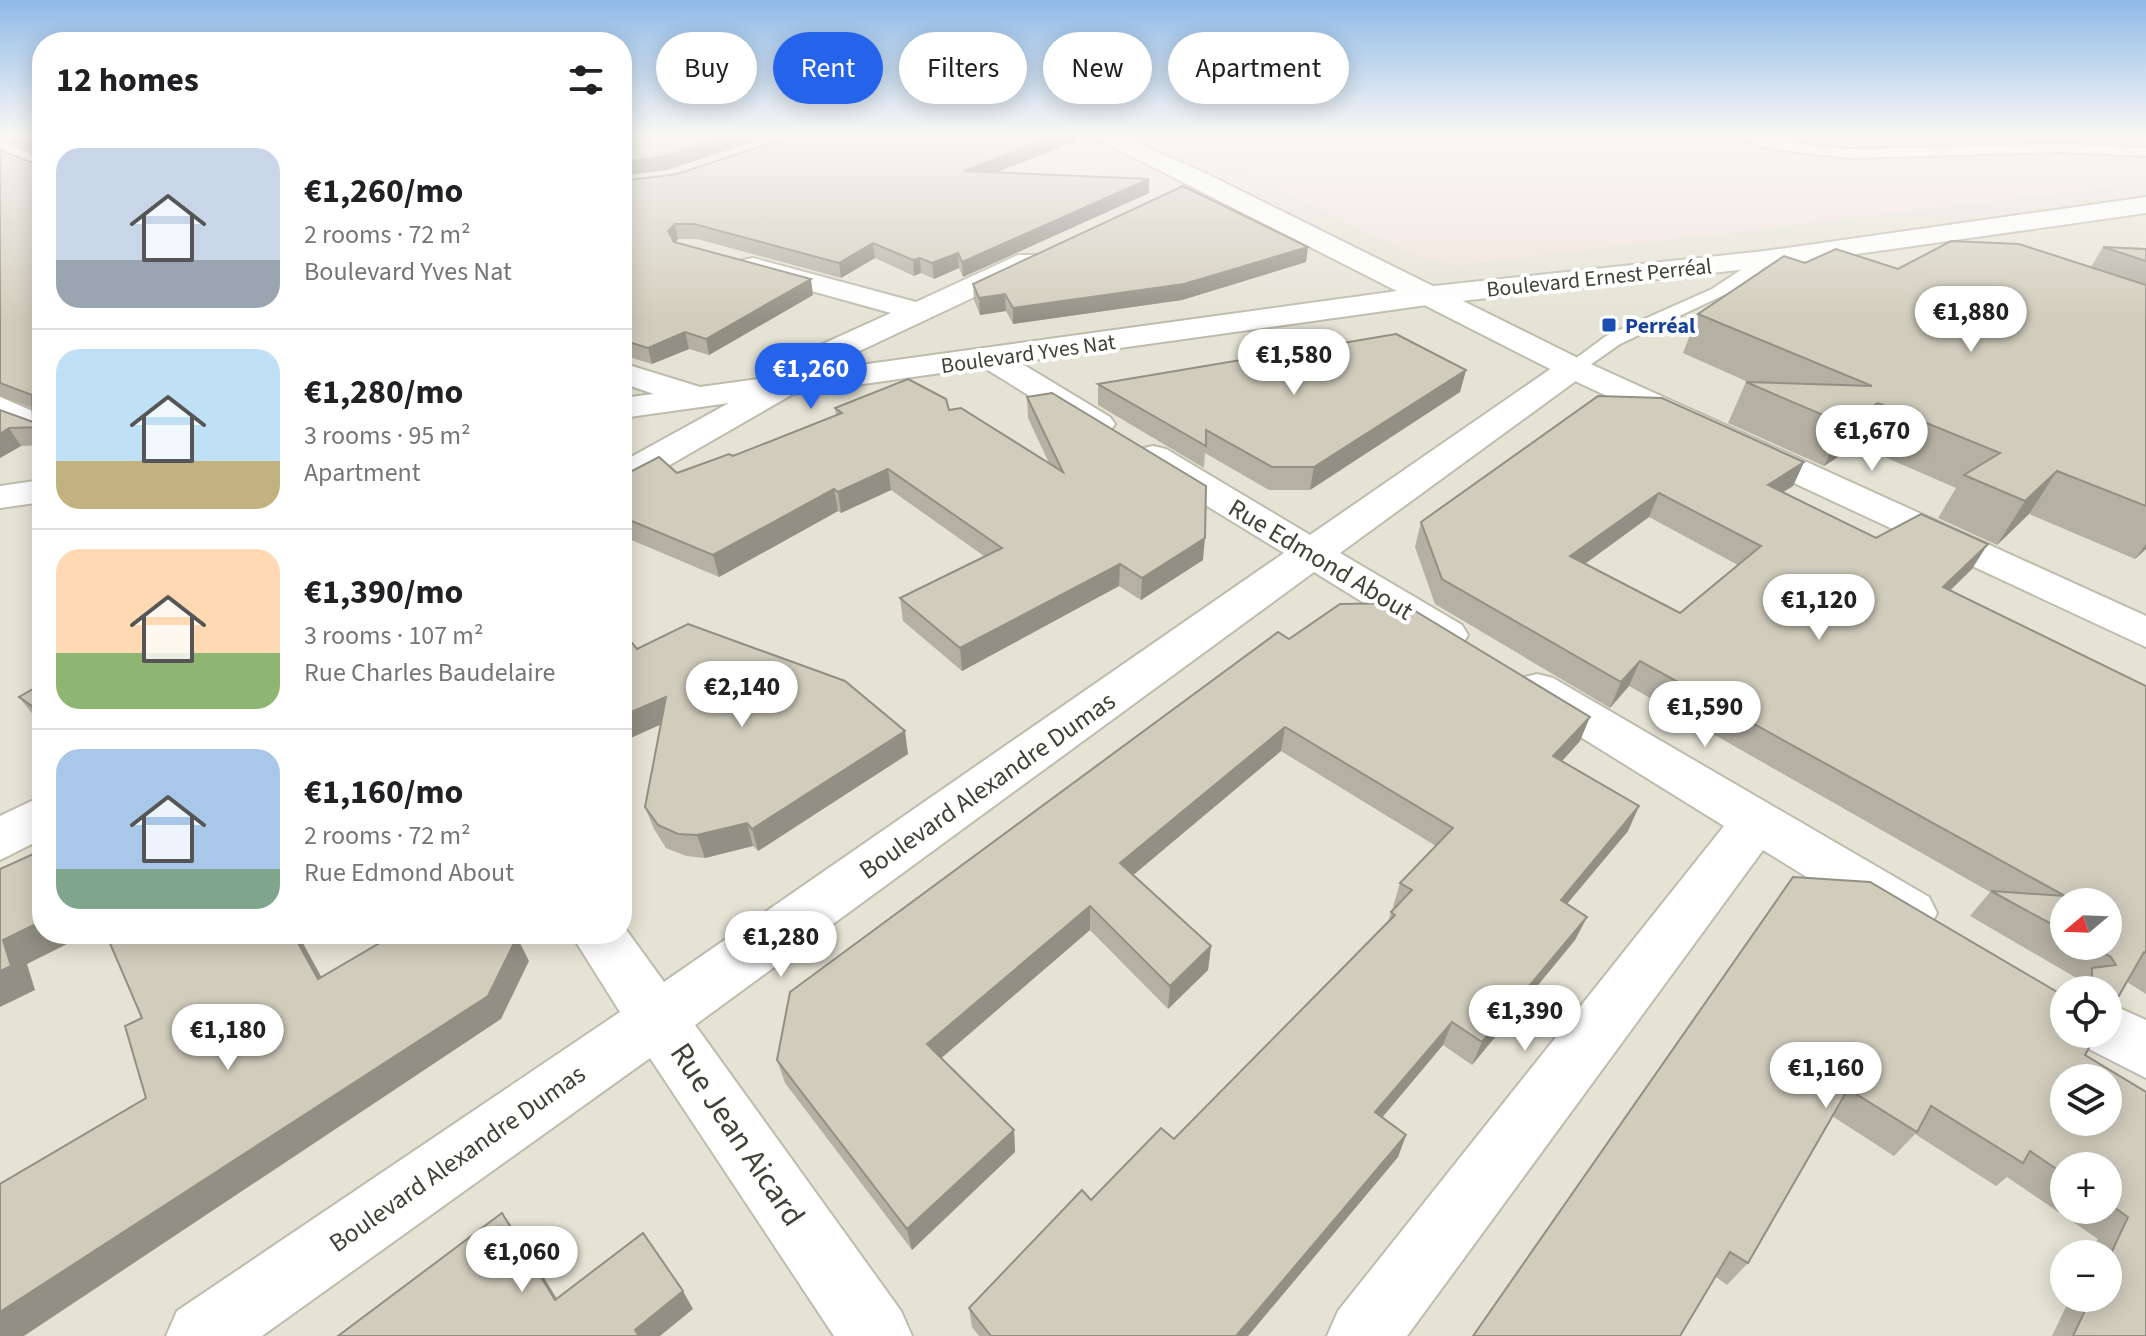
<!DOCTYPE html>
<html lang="en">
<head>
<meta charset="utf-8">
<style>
	body { margin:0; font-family:"Source Sans 3",sans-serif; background:#f2f2f2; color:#202124; height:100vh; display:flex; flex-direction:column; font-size:30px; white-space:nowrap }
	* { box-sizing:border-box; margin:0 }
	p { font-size:26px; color:#757577 }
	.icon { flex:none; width:44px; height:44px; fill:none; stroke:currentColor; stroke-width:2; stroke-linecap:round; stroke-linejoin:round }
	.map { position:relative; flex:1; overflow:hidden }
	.details { position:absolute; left:32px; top:32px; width:600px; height:912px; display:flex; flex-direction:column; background:#fff; border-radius:32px; box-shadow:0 4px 20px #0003 }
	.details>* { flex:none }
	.hud { position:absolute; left:656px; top:32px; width:760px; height:72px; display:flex; gap:16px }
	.needle { width:52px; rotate:251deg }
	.buttons { position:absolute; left:2050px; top:888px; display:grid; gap:16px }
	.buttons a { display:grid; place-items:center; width:72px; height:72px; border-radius:50%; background:#fff; box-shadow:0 4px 20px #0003; font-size:40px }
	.price { position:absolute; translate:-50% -68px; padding:0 18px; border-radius:28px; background:#fff; color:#222; font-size:26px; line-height:52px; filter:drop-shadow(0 2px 4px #0008) }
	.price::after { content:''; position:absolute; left:50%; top:48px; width:24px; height:18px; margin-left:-12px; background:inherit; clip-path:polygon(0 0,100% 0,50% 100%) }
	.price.active { background:#2563eb; color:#fff }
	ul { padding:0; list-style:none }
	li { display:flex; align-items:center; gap:24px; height:200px; padding:0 24px }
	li+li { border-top:2px solid #e0e0e0 }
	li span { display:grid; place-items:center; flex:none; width:224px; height:160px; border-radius:24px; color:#555 }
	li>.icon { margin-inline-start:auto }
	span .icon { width:96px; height:96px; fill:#fffc; stroke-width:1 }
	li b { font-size:34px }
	h2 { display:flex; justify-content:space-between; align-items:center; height:96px; padding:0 24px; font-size:34px }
	.chip { padding:0 28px; border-radius:36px; background:#fff; box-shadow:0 4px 20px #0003; font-size:28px; line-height:72px }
	.chip.active { background:#2563eb; color:#fff }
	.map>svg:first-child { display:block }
</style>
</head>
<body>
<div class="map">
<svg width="2146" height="1336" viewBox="0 0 2146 1336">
	<rect width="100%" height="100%" fill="#f1f0e7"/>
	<!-- residential -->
	<path fill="#e5e3d5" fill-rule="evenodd" d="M0,134h42v800h580v-800h539l87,38 163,82 45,11 690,-83v1154h-2146zM2064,902h44v44h-44zM2064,990h44v44h-44zM2064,1078h44v44h-44zM2064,1166h44v44h-44zM2064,1254h44v44h-44z"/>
	<!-- medical -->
	<polygon fill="#f1e2db" points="1161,134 2146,134 2146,183 1456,265 1411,254 1248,172"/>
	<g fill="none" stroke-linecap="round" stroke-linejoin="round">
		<defs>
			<g id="service">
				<polygon points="1727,134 1749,134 1811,146 1851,149 2061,144 2146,148 2146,156 2061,152 1851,158 1772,149"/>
				<polygon points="1765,254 1774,259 1745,285 1620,344 1580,372 1573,374 1563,368 1606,336 1712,289"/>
			</g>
			<g id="minor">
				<polygon points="0,142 42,159 42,175 0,158"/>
				<polygon points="2146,197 2146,213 1765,267 1434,304 1019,362 1110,417 1115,424 1110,431 1098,434 1086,431 983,367 793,394 635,485 622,488 622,462 729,403 622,418 622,398 654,394 622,383 622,363 700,387 774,377 796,356 891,313 743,272 739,266 743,260 753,258 916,302 1018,255 1038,255 1042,261 1038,267 817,371 1434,286 1765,251"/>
				<polygon points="1573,358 1584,361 1589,368 1584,375 1340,553 1462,625 1468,635 1462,645 1447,649 1432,645 1314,572 695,1025 901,1311 912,1336 834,1336 650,1058 262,1336 166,1336 177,1311 620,1012 571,934 622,934 622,924 664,982 1284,553 1140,465 1135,457 1140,449 1153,446 1166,449 1310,535 1562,361"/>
				<polygon points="0,397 42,415 42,438 0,420"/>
				<polygon points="42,480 42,502 0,508 0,486"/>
				<polygon points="1537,674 1553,678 1929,897 1937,913 1929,929 1910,935 1891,929 1763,850 1407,1336 1327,1336 1338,1311 1724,826 1521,700 1515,689 1521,678"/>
				<polygon points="42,796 42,839 0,860 0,816"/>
				<polygon points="2108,1003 2146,1020 2146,1078 2087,1048 2081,1034 2108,1034"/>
			</g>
			<polygon id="tertiary" points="1088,134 1117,134 1209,175 1584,361 2146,616 2146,647 1562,375"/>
		</defs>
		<!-- service casing -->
		<use href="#service" stroke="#bebcad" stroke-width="4"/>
		<!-- minor casing -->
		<use href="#minor" stroke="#bebcad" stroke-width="4"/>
		<!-- tertiary casing -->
		<use href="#tertiary" stroke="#bebcad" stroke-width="4"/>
		<!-- service -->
		<use href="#service" fill="#fff" fill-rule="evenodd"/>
		<!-- minor -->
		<use href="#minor" fill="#fff" fill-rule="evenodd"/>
		<!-- tertiary -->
		<use href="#tertiary" fill="#fff" fill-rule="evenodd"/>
	</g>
	<!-- wall -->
	<g fill="#b4b0a3" fill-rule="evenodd">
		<polygon points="0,134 42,134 42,445 21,446 0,458 0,410 33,422 32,408 0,396 0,150 36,164 36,154 0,140"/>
		<polygon points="1074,134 1074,142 996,172 1149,193 963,277 959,268 934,279 921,273 914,276 875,258 841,278 697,239 678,239 675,242 813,295 709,355 689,349 652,364 622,355 622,181"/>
		<polygon points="1308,247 1306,262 1182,300 1013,324 1006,311 980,315 974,300 973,284"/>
		<polygon points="2103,247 2146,249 2146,549 2135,559 2029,514 1997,545 1938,518 1956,488 1857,445 1824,466 1728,423 1746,382 1748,382 1683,353 1698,314 1805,263 1898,269 2091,267"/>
		<polygon points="1466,370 1460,392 1310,490 1269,490 1205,453 1204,468 1098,405 1098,384"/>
		<polygon points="1027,397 1203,560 1141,600 1119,586 962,671 903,621 900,598 984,556 891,490 841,513 838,511 719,577 622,536 622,476 677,473 733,456 836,415 835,408 949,410 1049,463 1028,418"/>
		<path d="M1804,462l-11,24 -10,6 93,46 96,31 -22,22 196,95v308l-19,-12 -14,24 -5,5v-21h-38l10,-10 -110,-64 20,-24 -361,-206 -19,22 -175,-104 -20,-57 6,-25zM1649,517l89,48 -58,48 -95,-49zM2064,902l44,44h-44z"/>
		<polygon points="1289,639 1580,741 1562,761 1639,806 1628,831 1567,904 1587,917 1575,940 1472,1065 1443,1045 1382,1118 1406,1135 1398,1157 1248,1336 979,1336 972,1327 969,1308 1091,1200 1174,1139 1388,922 1391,912 1395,908 1393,907 1400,883 1436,846 1281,751 1133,875 1211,946 1208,970 1168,1009 1090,930 941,1058 1014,1130 1015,1152 912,1250 785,1083 777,1060"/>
		<polygon points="637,649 908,754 758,851 753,846 705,858 686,856 666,848 654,829 645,807 661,725"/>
		<polygon points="42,684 42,723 38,721 19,697"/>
		<path d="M1793,877l353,215v244h-94l18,-38h38v-44h-17l7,-15 -91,-62 -11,9 -81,-52 -21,22 -62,-40 -84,147 -21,22 -11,-8zM2064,1166h44v44h-44z"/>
	</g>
	<!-- shaded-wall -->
	<g fill="#929084">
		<polygon points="735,134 778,134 667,170 622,176 622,162"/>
		<polygon points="1060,134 1074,134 1074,142 964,185 964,171"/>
		<polygon points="1149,179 1149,193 963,277 962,262"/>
		<polygon points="675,224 678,239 672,246 668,231"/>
		<polygon points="873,243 875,258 841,278 839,263"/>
		<polygon points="1308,247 1306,262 1182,300 1013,324 1013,308"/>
		<polygon points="958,253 959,268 934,279 932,263"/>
		<polygon points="920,258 921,273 914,276 913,260"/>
		<polygon points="811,279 813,295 709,355 706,339"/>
		<polygon points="1005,294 1006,311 980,315 979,298"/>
		<polygon points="685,332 689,349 652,364 648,348"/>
		<polygon points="1466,370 1460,392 1310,490 1314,467"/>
		<polygon points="1878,403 1857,445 1824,466 1844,424"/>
		<polygon points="9,428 21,446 0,458 0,434"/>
		<polygon points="1804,462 1793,486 1756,509 1768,485"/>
		<polygon points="888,469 891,490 841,513 838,492"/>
		<polygon points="2057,471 2029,514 1997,545 2025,501"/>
		<polygon points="834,489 838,511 719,577 713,555"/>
		<polygon points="1659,493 1649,517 1561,581 1570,556"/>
		<polygon points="1205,538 1203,560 1141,600 1142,578"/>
		<polygon points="1988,544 1972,569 1927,612 1943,587"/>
		<polygon points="2146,544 2146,549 2135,559"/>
		<polygon points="1120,564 1119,586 962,671 960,648"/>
		<polygon points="1640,661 1629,686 1610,708 1621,682"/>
		<polygon points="666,697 673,719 622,742 622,716"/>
		<polygon points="1590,717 1580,741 1544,781 1553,756"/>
		<polygon points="1285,727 1281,751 1119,887 1120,863"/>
		<polygon points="905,731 908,754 758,851 752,829"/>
		<polygon points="1639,806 1628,831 1550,924 1561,900"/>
		<polygon points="747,823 753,846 705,858 697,835"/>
		<polygon points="1090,906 1090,930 931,1067 927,1044"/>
		<polygon points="1587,917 1575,940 1472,1065 1482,1042"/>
		<polygon points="42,921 42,934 87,934 27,964 35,990 0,1007 0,971 3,940"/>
		<polygon points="293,934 298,934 335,1002 318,979"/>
		<polygon points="517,937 529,961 501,1019 24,1336 0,1336 0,1312"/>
		<polygon points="1211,946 1208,970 1168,1009 1170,986"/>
		<polygon points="1452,1022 1443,1045 1367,1135 1375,1112"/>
		<polygon points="1014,1130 1015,1152 912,1250 907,1229"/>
		<polygon points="1406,1135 1398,1157 1248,1336 1236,1336"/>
		<polygon points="502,1213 516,1232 568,1317 555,1300"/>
		<polygon points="683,1291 693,1309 660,1336 639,1336 635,1330"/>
	</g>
	<!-- building -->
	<g fill="#d1cdbd" stroke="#929084" stroke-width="2" fill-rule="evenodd">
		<polygon points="10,134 42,134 42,427 9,428 0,434 0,410 33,422 32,395 0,383 0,150 36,164 37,144"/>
		<polygon points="622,134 735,134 664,156 622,162"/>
		<polygon points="799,134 1060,134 964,171 1149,179 962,262 958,253 932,263 920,258 913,260 873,243 839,263 694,224 675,224 668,231 674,242 811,279 706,339 685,332 648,348 622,340 622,181 677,174"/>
		<polygon points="1183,186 1308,247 1184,284 1013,308 1005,294 979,298 973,284"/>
		<polygon points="1951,241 2019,244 2146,285 2146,506 2057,471 2025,501 1964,475 2000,453 1878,403 1844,424 1746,382 1872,386 1698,314 1784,256 1805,263 1836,249 1898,269"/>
		<polygon points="2103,247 2146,249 2146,261"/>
		<polygon points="1396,334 1466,370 1314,467 1272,467 1206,430 1206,446 1098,384"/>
		<polygon points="908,379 946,399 949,410 961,408 1063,472 1027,397 1052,393 1206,486 1205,538 1142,578 1120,564 960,648 900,598 1002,548 888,469 838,492 834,489 713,555 622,517 622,476 659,457 677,473 729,454 733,456 842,413 835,408"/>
		<path d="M1598,396l64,2 142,64 -36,23 108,53 45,-24 67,30 -45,43 203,99v267l-2,-1 -31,54 -5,1v-17h-16v-22l24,-3 -5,-8 -20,-11h17v-44h-44v29l-73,-40 74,5 -425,-235 -19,21 -179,-103 -21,-57zM1659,493l102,53 -81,67 -110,-57z"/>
		<polygon points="1402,603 1590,717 1553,756 1639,806 1561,900 1587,917 1482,1042 1452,1022 1375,1112 1406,1135 1236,1336 991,1336 969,1308 1082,1190 1091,1200 1161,1128 1174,1139 1395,915 1391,912 1412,890 1400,883 1453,828 1285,727 1120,863 1211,946 1170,986 1090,906 927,1044 1014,1130 907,1229 777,1060 790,992 1278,632 1289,639 1340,604"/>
		<polygon points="688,624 845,681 905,731 752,829 747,823 697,835 678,834 658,825 645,807 666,697 622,716 622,631 637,649"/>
		<polygon points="42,684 42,713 19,697"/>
		<polygon points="42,850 42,921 3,940 11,966 0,971 0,869"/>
		<path d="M1793,877l77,5 194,114v38h33l-12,21 61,37v244h-73l18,-38h17v-38l20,-43 -20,-14v-37h-44v8l-34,-23 -7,12 -92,-57 -14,26 -69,-43 -100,174 -18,-11 -50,84h-207zM2064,1078h44v44h-44z"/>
		<polygon points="106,934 293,934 318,979 395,934 515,934 517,937 488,996 0,1312 0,1184 146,1098 125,1026 142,1018"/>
		<polygon points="502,1213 555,1300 643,1233 683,1291 635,1330 639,1336 338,1336"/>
	</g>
	<!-- sky -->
	<linearGradient id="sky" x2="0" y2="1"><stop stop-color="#8fbae8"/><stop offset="0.42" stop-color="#f9f8f4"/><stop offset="1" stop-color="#f9f8f4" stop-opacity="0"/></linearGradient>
	<rect width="2146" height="321" fill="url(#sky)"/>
	<!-- markers -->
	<rect fill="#1a4fb4" stroke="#fff" stroke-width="3" x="1601" y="317" width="16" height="16" rx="4"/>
	<g text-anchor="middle" stroke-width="8" stroke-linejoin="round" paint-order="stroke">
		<!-- far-street labels -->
		<g font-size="22" fill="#434137" stroke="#fff">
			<text transform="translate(1599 277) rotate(-6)" y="8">Boulevard Ernest Perréal</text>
			<text transform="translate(1028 353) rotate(-8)" y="8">Boulevard Yves Nat</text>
		</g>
		<!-- far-transit labels -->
		<g font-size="22" font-weight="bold" fill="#164399" stroke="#fff" text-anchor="start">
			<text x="1625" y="333">Perréal</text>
		</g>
		<!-- street labels -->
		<g font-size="26" fill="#434137" stroke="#fff">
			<text transform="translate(1321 559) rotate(31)" y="9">Rue Edmond About</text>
			<text transform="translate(987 785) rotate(-35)" y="9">Boulevard Alexandre Dumas</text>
			<text transform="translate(457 1158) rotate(-35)" y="9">Boulevard Alexandre Dumas</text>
		</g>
		<!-- near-street labels -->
		<g font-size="32" fill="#434137" stroke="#fff">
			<text transform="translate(738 1134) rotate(56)" y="11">Rue Jean Aicard</text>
		</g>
	</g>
</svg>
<div class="buttons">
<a><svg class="needle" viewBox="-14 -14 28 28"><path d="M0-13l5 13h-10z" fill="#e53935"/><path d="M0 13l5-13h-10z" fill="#757577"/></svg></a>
<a><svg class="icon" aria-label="locate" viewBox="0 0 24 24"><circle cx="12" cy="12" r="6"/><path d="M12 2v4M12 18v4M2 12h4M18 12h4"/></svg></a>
<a><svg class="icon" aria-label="layers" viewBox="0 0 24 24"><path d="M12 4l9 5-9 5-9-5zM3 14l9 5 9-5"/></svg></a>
<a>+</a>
<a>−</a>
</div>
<b class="price" style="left:1971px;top:354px">€1,880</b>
<b class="price" style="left:1294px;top:397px">€1,580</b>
<b class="price active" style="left:811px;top:411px">€1,260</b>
<b class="price" style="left:1872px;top:473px">€1,670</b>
<b class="price" style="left:1819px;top:642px">€1,120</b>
<b class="price" style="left:742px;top:729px">€2,140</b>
<b class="price" style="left:1705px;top:749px">€1,590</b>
<b class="price" style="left:781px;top:979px">€1,280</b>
<b class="price" style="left:1525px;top:1053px">€1,390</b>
<b class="price" style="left:228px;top:1072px">€1,180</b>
<b class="price" style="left:1826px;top:1110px">€1,160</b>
<b class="price" style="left:522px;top:1294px">€1,060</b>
<div class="hud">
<a class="chip">Buy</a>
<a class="chip active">Rent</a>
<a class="chip">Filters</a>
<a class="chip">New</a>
<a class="chip">Apartment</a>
</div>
<section class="details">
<h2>12 homes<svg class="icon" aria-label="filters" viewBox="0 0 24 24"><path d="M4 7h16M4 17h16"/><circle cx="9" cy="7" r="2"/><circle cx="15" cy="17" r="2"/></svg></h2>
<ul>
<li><span style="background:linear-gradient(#c9d6e8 70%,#9aa5b1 0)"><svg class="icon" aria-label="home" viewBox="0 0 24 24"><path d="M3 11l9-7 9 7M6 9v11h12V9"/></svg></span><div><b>€1,260/mo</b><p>2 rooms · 72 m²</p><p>Boulevard Yves Nat</p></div></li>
<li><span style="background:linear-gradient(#bfe0f5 70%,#c2b280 0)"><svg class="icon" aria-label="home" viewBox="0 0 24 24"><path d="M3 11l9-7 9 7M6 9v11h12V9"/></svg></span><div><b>€1,280/mo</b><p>3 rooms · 95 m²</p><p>Apartment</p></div></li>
<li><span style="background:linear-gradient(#ffd9b3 65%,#8fb573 0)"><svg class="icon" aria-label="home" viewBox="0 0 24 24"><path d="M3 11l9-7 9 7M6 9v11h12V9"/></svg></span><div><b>€1,390/mo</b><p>3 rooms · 107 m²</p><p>Rue Charles Baudelaire</p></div></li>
<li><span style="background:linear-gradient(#a9c7e8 75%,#7fa58c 0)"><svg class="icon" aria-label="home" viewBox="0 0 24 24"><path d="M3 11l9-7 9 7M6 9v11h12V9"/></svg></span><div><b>€1,160/mo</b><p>2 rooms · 72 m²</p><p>Rue Edmond About</p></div></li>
</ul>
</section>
</div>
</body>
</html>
